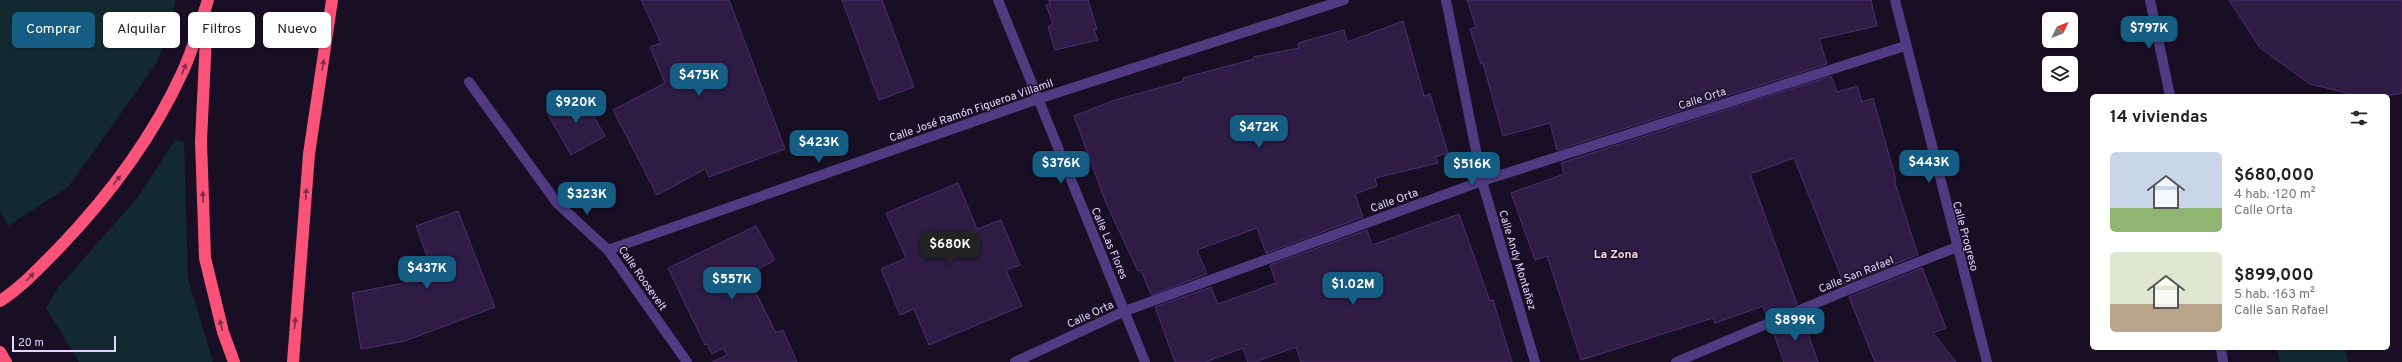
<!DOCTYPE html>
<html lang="es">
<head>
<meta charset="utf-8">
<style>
	body { margin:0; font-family:Overpass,sans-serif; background:#f2f2f2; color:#222; height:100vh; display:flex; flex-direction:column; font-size:15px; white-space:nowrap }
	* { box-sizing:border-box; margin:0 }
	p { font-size:13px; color:#767676 }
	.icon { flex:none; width:22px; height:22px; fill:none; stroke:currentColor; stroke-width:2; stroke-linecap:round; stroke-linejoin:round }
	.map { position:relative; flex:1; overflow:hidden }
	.drawer { position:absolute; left:2090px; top:94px; width:300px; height:256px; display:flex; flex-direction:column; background:#fff; border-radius:6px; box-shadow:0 1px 3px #0004 }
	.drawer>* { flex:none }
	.guide { position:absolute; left:12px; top:12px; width:380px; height:36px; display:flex; gap:8px }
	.needle { width:26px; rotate:47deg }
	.buttons { position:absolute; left:2042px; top:12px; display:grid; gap:8px }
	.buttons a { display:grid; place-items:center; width:36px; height:36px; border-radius:6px; background:#fff; box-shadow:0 1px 3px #0004; font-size:20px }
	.scale { position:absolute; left:12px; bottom:10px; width:104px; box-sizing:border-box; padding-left:4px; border:2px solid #e3d4fe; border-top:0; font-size:11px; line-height:14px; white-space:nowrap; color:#e3d4fe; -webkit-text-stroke:3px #180f25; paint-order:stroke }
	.price { position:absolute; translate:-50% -34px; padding:0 9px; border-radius:8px; background:#155d83; color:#fff; font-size:13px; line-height:26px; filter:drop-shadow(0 1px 2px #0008) }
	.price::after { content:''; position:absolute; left:50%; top:24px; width:12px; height:9px; margin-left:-6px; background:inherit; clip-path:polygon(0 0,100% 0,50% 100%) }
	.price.current { background:#222; color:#fff }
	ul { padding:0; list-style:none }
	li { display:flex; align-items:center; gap:12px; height:100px; padding:0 20px }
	li span { display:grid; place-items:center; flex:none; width:112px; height:80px; border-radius:6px; color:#555 }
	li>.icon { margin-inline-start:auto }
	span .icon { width:48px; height:48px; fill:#fffc; stroke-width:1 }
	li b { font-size:17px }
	h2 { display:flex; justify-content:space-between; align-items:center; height:48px; padding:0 20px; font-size:17px }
	.chip { padding:0 14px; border-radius:6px; background:#fff; box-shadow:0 1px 3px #0004; font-size:14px; line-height:36px }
	.chip.current { background:#155d83; color:#fff }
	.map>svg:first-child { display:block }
</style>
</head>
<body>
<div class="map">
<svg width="2402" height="362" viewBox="0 0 2402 362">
	<rect width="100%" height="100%" fill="#180f25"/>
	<!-- green -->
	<g fill="#12292f">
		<polygon points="0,0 176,0 158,61 69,186 8,226 0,212"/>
		<polygon points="175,140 184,142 188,279 213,362 79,362 46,308 58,288 138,197"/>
		<polygon points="2277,348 2345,348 2348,362 2280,362"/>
	</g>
	<!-- building -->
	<g fill="#2e1c45" stroke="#4c2e71">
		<polygon points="641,0 729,0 785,149 709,177 705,169 657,195 613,110 665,83 650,47 661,43"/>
		<polygon points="842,0 882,0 914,87 879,100"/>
		<polygon points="1049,0 1088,0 1097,29 1094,30 1098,40 1055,50 1048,27 1053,24 1046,5 1050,5"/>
		<polygon points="1467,0 1871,0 1877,26 1819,39 1827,64 1557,150 1550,123 1503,136 1483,63 1481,64 1470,29 1476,27"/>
		<polygon points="2229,0 2402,0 2402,93 2386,96 2359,96 2310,84 2260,48"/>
		<polygon points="1403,21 1424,96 1430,94 1448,153 1435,157 1438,163 1375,178 1377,186 1355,194 1363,217 1266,253 1257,228 1197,250 1207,274 1151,295 1141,270 1138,271 1106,203 1074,116 1115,100 1184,81 1183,78 1254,59 1253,57 1299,48 1298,43 1344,30 1347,42"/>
		<polygon points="1831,76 1837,92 1857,86 1862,102 1873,98 1896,180 1894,180 1918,255 1844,284 1794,158 1750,174 1797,304 1767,317 1763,306 1715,323 1713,318 1581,360 1547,256 1535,260 1511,193 1564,174 1561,163"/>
		<polygon points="580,92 605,136 571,155 546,111"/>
		<polygon points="958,183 977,229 1001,220 1020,265 1006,270 1022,306 929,345 914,309 900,315 881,269 906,258 886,213"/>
		<polygon points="458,211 495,307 405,341 361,349 352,293 435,277 416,226"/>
		<polygon points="1459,214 1490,301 1493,300 1512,362 1301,362 1296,347 1255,362 1248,362 1243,348 1205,362 1175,362 1155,307 1211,287 1218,304 1276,283 1270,265 1367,230 1372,245"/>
		<polygon points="756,226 775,260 747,275 776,333 783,330 797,362 712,362 727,355 723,348 712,354 707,344 705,345 668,268"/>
		<polygon points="1922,268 1946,328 1933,333 1956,362 1875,362 1849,297"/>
		<polygon points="1802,316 1818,362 1784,362 1772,329"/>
	</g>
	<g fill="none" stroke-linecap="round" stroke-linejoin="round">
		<!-- minor -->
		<g stroke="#503b83" stroke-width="10">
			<polyline points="998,0 1145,362"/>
			<polyline points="1446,0 1482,181 1535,362"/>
			<polyline points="1895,0 1987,362"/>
			<polyline points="2150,0 2170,96"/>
			<polyline points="469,82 557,203 608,250 687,362"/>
			<polyline points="608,250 1038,99 1344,0"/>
			<polyline points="2221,348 2223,362"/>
			<polyline points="1015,362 1125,311 1482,181 1905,46"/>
			<polyline points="1676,362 1850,289 1957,247"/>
		</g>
		<!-- highway -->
		<g stroke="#fb527a" stroke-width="12">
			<polyline points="207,16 201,141 205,258 223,332 234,362"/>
			<path d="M0,301c22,-14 39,-33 58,-52 50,-52 95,-112 125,-178 10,-22 17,-47 25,-71"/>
			<polyline points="0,352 6,362"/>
			<polyline points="293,362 309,154 332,0"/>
		</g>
	</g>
	<!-- one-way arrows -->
	<defs><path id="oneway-solid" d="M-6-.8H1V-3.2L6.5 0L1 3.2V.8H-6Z"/></defs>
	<g fill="#7e2d4b">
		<use href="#oneway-solid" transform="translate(323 65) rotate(-81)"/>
		<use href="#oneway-solid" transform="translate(184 69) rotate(-68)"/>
		<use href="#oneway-solid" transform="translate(117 180) rotate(-51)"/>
		<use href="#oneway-solid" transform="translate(306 194) rotate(-85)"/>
		<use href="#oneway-solid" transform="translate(203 197) rotate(-92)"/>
		<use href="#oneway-solid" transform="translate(30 277) rotate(-46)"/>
		<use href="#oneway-solid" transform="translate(295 323) rotate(-85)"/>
		<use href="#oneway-solid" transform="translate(221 325) rotate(-104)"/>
	</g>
	<g text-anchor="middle" stroke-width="3" stroke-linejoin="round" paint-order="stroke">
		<!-- street labels -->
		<g font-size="11" fill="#e3d4fe" stroke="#180f25">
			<text transform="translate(1702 98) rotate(-18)" y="4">Calle Orta</text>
			<text transform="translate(971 110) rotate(-19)" y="4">Calle José Ramón Figueroa Villamil</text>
			<text transform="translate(1394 200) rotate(-20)" y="4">Calle Orta</text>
			<text transform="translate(1966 236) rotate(75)" y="4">Calle Progreso</text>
			<text transform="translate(1110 243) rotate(67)" y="4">Calle Las Flores</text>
			<text transform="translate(1518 260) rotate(73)" y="4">Calle Andy Montañez</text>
			<text transform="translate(1856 274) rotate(-22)" y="4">Calle San Rafael</text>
			<text transform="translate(643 278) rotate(55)" y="4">Calle Roosevelt</text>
			<text transform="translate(1090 314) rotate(-25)" y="4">Calle Orta</text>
		</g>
		<!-- neighbourhood labels -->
		<g font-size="12" font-weight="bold" fill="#fed6e6" stroke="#180f25">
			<text x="1616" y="258">La Zona</text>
		</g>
	</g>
</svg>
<div class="buttons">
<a><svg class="needle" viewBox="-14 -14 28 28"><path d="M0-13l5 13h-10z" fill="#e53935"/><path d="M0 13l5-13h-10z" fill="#767676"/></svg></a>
<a><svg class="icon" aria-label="layers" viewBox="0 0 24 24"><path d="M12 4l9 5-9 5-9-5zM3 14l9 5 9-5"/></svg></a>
</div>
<div class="scale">20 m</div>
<b class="price" style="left:2149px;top:50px">$797K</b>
<b class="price" style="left:699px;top:97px">$475K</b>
<b class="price" style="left:576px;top:124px">$920K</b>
<b class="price" style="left:1259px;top:149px">$472K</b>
<b class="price" style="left:819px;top:164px">$423K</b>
<b class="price" style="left:1929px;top:184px">$443K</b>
<b class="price" style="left:1061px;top:185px">$376K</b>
<b class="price" style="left:1472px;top:186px">$516K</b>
<b class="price" style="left:587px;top:216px">$323K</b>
<b class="price current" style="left:950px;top:266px">$680K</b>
<b class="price" style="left:427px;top:290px">$437K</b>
<b class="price" style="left:732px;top:301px">$557K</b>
<b class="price" style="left:1353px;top:306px">$1.02M</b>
<b class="price" style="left:1795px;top:342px">$899K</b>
<div class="guide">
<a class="chip current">Comprar</a>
<a class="chip">Alquilar</a>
<a class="chip">Filtros</a>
<a class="chip">Nuevo</a>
</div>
<section class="drawer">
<h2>14 viviendas<svg class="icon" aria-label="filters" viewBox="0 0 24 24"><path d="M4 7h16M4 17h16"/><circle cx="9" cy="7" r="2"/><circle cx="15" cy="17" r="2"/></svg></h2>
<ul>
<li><span style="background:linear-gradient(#c9d6e8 70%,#8fb573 0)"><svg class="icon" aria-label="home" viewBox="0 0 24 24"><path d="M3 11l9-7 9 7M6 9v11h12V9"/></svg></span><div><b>$680,000</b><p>4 hab. · 120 m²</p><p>Calle Orta</p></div></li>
<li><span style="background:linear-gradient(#dfe7d0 65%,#b9a48a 0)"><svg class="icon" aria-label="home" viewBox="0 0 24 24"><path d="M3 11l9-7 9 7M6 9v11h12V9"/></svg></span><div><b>$899,000</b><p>5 hab. · 163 m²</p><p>Calle San Rafael</p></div></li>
</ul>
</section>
</div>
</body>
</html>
